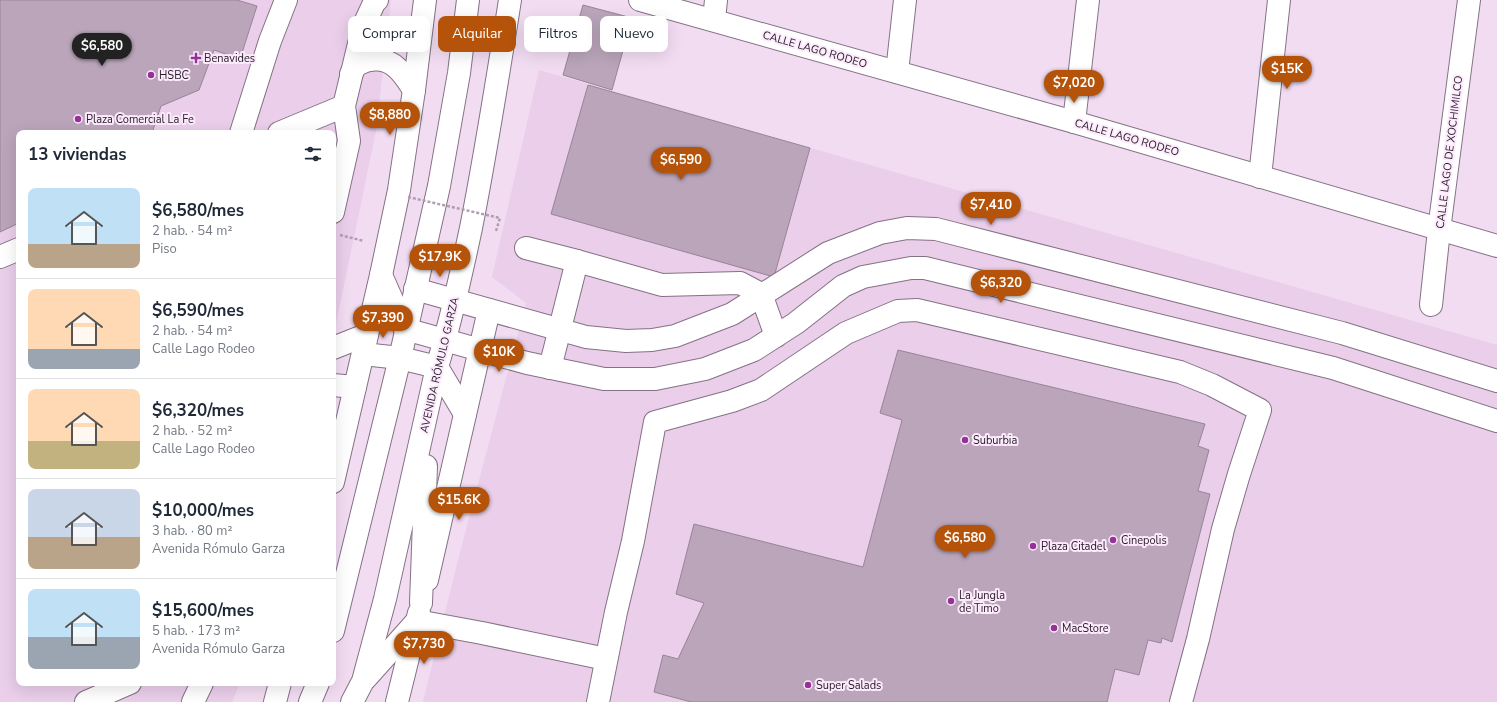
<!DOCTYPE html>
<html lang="es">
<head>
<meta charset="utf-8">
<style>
	body { margin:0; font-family:"Nunito Sans",sans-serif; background:#f2f2f3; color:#1f2937; height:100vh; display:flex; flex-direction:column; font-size:15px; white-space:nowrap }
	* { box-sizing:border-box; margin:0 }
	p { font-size:13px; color:#747a83 }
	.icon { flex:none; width:22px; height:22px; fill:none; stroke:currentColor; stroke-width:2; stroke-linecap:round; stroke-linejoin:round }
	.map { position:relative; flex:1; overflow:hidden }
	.panel { position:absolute; left:16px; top:130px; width:320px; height:556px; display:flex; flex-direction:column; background:#fff; border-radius:8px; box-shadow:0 4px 16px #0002 }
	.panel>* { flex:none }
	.banner { position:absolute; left:348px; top:16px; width:380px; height:36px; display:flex; gap:8px }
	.price { position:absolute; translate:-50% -34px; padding:0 9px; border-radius:14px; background:#b45309; color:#fff; font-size:13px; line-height:26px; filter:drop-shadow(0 1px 2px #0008) }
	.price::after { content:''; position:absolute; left:50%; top:24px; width:12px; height:9px; margin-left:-6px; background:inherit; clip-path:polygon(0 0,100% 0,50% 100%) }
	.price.current { background:#222; color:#fff }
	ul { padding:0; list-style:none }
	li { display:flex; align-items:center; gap:12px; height:100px; padding:0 12px }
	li+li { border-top:1px solid #e0e1e3 }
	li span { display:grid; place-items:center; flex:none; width:112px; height:80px; border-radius:8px; color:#555 }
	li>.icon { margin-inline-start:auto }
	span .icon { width:48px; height:48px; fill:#fffc; stroke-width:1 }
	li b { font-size:17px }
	h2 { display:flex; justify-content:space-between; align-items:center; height:48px; padding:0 12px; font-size:17px }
	.tag { padding:0 14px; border-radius:8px; background:#fff; box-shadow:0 4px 16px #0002; font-size:14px; line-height:36px }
	.tag.current { background:#b45309; color:#fff }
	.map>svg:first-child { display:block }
</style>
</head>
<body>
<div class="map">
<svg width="1497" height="702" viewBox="0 0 1497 702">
	<rect width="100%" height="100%" fill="#f2dcf2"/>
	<!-- built -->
	<g fill="#eaceea">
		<polygon points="0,0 391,0 376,131 333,338 333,133 19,133 19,683 240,683 232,702 0,702"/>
		<polygon points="539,70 1497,345 1497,702 423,702 459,556 526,303 492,277"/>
	</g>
	<!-- building -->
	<g fill="#baa5ba" stroke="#988498">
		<polygon points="0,0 237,0 257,6 240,59 214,50 199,90 161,106 152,133 19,133 19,223 0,232"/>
		<polygon points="583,5 632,18 612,90 563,75"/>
		<polygon points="588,85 810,148 774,277 551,214"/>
		<polygon points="898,350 1205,424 1198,446 1209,450 1198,491 1210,494 1172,642 1162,638 1161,643 1148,640 1139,675 1115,669 1107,702 691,702 654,692 663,655 678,659 704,603 676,594 694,524 863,567 902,420 880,413"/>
	</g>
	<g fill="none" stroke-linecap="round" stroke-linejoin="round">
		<defs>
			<g id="minor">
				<polyline points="640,0 1074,122 1497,246"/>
				<polyline points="714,20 716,0"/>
				<polyline points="897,72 905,0"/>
				<path d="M351,74c2,-3 4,-8 8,-10 11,-7 28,-6 38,4 7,6 12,15 17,22"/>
				<polyline points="1074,122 1088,0"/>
				<polyline points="241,133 270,41 286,0"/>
				<polyline points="279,133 344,106"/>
				<polyline points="1260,177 1279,0"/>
				<polyline points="333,212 349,141 344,106 363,27 375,1 377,0"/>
				<polyline points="526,248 577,261"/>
				<polyline points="0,257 19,249"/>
				<polyline points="381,275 405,329 527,363 604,379 655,379 705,369 754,350 796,323 843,286 863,277 911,268 925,268 1333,368 1497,421"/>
				<polyline points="415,289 586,337 626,341 652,340 675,336 732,314 828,253 880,233 907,228 936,229 1342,333 1497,381"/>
				<polyline points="1431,305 1439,230 1469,0"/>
				<polyline points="333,348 366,335"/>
				<polyline points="363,354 400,358 437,367 465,414"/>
				<polyline points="550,368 577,261 662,285 740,283 761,294 776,336"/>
				<polyline points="333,385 355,387"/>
				<polyline points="333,482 381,275 399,190 414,90 425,0"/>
				<polyline points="427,580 489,310"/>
				<polyline points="417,621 482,633 606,659"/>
				<polyline points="86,702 130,683"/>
				<polyline points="193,702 202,683"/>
				<polyline points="275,702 280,683"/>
				<polyline points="397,702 419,613"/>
				<polyline points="598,702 616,612 633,541 655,422 732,401 761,390 846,333 898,311 917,310 1180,372 1212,385 1260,410 1239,474 1223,529 1198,639 1181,702"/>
			</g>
			<g id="major">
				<polyline points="421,603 426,466"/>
				<polyline points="333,631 400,358 439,186 459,73 468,0"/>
				<polyline points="366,678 417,621"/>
				<polyline points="310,702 318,683"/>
				<path d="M352,702l11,-21 22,-82 52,-232c14,-46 24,-92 34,-139 15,-76 27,-152 39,-228"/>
			</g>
		</defs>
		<!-- minor casing -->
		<use href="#minor" stroke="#857185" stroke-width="24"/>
		<!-- major casing -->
		<use href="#major" stroke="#857185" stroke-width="24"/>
		<!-- path -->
		<g stroke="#b09eb0" stroke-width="2.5" stroke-dasharray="3 2" stroke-linecap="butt">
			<polyline points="496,231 500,218"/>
			<polyline points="340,235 364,241"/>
		</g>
		<!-- minor -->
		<use href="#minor" stroke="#fff" stroke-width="22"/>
		<!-- major -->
		<use href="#major" stroke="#fff" stroke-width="22"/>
		<!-- path-bridge -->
		<polyline stroke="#b09eb0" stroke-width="2.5" stroke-dasharray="3 2" stroke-linecap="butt" points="408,197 500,218"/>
	</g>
	<!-- markers -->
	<g fill="#953299" stroke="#fdebfd" stroke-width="1.5">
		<path d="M194 52h4v4h4v4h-4v4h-4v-4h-4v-4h4z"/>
		<circle cx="151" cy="75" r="4"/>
		<circle cx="78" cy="119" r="4"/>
		<circle cx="965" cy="440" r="4"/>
		<circle cx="1113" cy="540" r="4"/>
		<circle cx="1033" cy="546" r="4"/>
		<circle cx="951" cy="601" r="4"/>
		<circle cx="1054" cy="628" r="4"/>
		<circle cx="808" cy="685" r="4"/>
	</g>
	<g text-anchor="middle" stroke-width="4" stroke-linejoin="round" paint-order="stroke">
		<!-- street labels -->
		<g font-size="11" fill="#282028" stroke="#fdebfd">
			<text transform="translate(815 49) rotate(16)" y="4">CALLE LAGO RODEO</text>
			<text transform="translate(1127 137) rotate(16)" y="4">CALLE LAGO RODEO</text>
			<text transform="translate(1449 152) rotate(-83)" y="4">CALLE LAGO DE XOCHIMILCO</text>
			<text transform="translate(439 365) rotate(-77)" y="4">AVENIDA RÓMULO GARZA</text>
		</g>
		<!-- poi labels -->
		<g font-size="11" fill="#282028" stroke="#fdebfd" text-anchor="start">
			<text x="204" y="62">Benavides</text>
			<text x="159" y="79">HSBC</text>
			<text x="86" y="123">Plaza Comercial La Fe</text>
			<text x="973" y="444">Suburbia</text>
			<text x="1121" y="544">Cinepolis</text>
			<text x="1041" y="550">Plaza Citadel</text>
			<text x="959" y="599">La Jungla<tspan x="959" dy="13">de Timo</tspan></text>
			<text x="1062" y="632">MacStore</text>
			<text x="816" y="689">Super Salads</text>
		</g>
	</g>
</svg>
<b class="price current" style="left:102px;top:67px">$6,580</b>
<b class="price" style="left:1287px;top:90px">$15K</b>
<b class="price" style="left:1074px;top:104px">$7,020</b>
<b class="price" style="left:390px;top:136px">$8,880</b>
<b class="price" style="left:681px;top:181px">$6,590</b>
<b class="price" style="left:991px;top:226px">$7,410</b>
<b class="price" style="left:440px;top:278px">$17.9K</b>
<b class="price" style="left:1001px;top:304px">$6,320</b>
<b class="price" style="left:383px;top:339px">$7,390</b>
<b class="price" style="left:499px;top:373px">$10K</b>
<b class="price" style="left:459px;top:521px">$15.6K</b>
<b class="price" style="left:965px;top:559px">$6,580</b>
<b class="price" style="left:424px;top:665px">$7,730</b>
<div class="banner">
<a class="tag">Comprar</a>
<a class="tag current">Alquilar</a>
<a class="tag">Filtros</a>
<a class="tag">Nuevo</a>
</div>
<section class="panel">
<h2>13 viviendas<svg class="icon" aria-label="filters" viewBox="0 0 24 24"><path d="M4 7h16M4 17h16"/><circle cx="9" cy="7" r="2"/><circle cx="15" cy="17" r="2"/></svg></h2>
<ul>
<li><span style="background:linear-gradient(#bfe0f5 70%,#b9a48a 0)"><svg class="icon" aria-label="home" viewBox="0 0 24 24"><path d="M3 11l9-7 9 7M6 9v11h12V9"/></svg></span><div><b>$6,580/mes</b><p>2 hab. · 54 m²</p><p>Piso</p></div></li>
<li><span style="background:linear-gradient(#ffd9b3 75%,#9aa5b1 0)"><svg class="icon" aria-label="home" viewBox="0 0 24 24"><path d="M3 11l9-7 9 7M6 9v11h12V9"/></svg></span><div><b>$6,590/mes</b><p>2 hab. · 54 m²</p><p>Calle Lago Rodeo</p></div></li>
<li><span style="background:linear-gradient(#ffd9b3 65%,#c2b280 0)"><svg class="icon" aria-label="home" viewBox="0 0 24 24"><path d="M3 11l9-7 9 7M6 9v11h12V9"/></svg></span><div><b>$6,320/mes</b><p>2 hab. · 52 m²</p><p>Calle Lago Rodeo</p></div></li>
<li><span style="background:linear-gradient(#c9d6e8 60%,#b9a48a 0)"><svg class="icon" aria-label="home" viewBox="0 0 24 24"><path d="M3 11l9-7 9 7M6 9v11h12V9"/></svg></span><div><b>$10,000/mes</b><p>3 hab. · 80 m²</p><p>Avenida Rómulo Garza</p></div></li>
<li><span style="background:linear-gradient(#bfe0f5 60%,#9aa5b1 0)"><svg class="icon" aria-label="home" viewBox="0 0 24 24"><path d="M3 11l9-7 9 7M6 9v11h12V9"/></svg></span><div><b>$15,600/mes</b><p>5 hab. · 173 m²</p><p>Avenida Rómulo Garza</p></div></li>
</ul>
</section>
</div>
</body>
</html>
